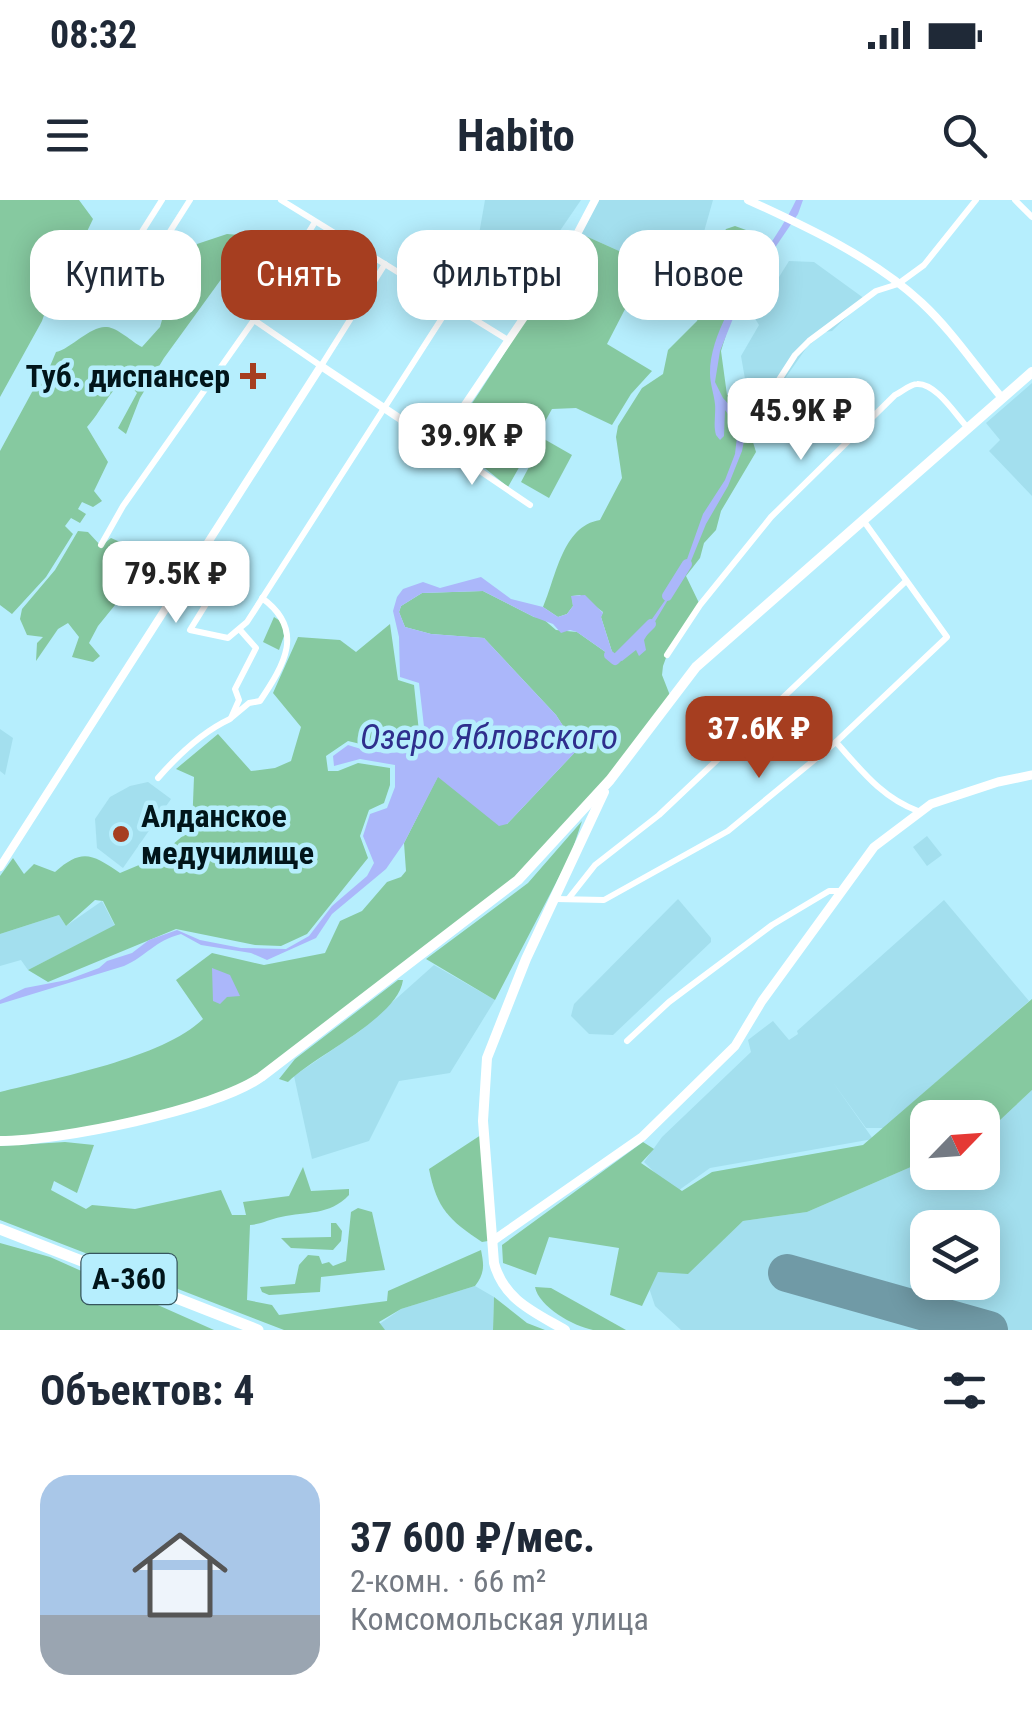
<!DOCTYPE html>
<html lang="ru">
<head>
<meta charset="utf-8">
<style>
	body { margin:0; font-family:"Roboto Condensed",sans-serif; background:#f2f2f3; color:#1f2937; height:100vh; display:flex; flex-direction:column; font-size:38px; white-space:nowrap }
	* { box-sizing:border-box; margin:0 }
	p { font-size:32px; color:#747a83 }
	.icon { flex:none; width:55px; height:55px; fill:none; stroke:currentColor; stroke-width:2; stroke-linecap:round; stroke-linejoin:round }
	.map { position:relative; height:1130px; overflow:hidden }
	.details { display:flex; flex-direction:column; background:#fff; flex:1 }
	.details>* { flex:none }
	.guide { position:absolute; left:30px; top:30px; width:972px; height:90px; display:flex; gap:20px }
	.needle { width:65px; rotate:65deg }
	.fabs { position:absolute; left:910px; top:900px; display:grid; gap:20px }
	.fabs a { display:grid; place-items:center; width:90px; height:90px; border-radius:20px; background:#fff; box-shadow:0 5px 25px #0003; font-size:50px }
	.price { position:absolute; translate:-50% -85px; padding:0 22px; border-radius:20px; background:#fff; color:#222; font-size:32px; line-height:65px; filter:drop-shadow(0 2px 5px #0008) }
	.price::after { content:''; position:absolute; left:50%; top:60px; width:30px; height:22px; margin-left:-15px; background:inherit; clip-path:polygon(0 0,100% 0,50% 100%) }
	.price.active { background:#a63e20; color:#fff }
	ul { padding:0; list-style:none }
	li { display:flex; align-items:center; gap:30px; height:250px; padding:0 40px }
	li+li { border-top:2px solid #e0e1e3 }
	li span { display:grid; place-items:center; flex:none; width:280px; height:200px; border-radius:30px; color:#555 }
	li>.icon { margin-inline-start:auto }
	span .icon { width:120px; height:120px; fill:#fffc; stroke-width:1 }
	li b { font-size:42px }
	h2 { display:flex; justify-content:space-between; align-items:center; height:120px; padding:0 40px; font-size:42px }
	.pill { padding:0 35px; border-radius:30px; background:#fff; box-shadow:0 5px 25px #0003; font-size:35px; line-height:90px }
	.pill.active { background:#a63e20; color:#fff }
	.status { display:flex; justify-content:space-between; align-items:center; height:70px; padding:0 50px; background:#fff; direction:ltr }
	.status svg { height:28px; fill:currentColor }
	header { display:flex; justify-content:space-between; align-items:center; height:130px; padding:0 40px; background:#fff; font-size:45px; font-weight:700 }
	.map>svg:first-child { display:block }
</style>
</head>
<body>
<div class="status"><b>08:32</b><svg viewBox="0 0 49 12"><path d="M0 12V9h3v3zM5 12V6h3v6zM10 12V3h3v9zM15 12V0h3v12zM26 1h20v11H26zM47 4h2v5h-2z"/></svg></div>
<header><svg class="icon" aria-label="menu" viewBox="0 0 24 24"><path d="M4 6h16M4 12h16M4 18h16"/></svg>Habito<svg class="icon" aria-label="search" viewBox="0 0 24 24"><circle cx="10" cy="10" r="6"/><path d="M15 15l6 6"/></svg></header>
<div class="map">
<svg width="1032" height="1130" viewBox="0 0 1032 1130">
	<rect width="100%" height="100%" fill="#b6eefd"/>
	<!-- built -->
	<g fill="#a3dfee" fill-rule="evenodd">
		<polygon points="485,0 581,0 542,57 478,40"/>
		<polygon points="595,0 713,0 688,88 657,68 579,33"/>
		<polygon points="789,61 814,62 865,99 832,131 825,132 807,147 761,213 754,205 758,188 745,179 741,156 759,125 754,117"/>
		<polygon points="1032,183 1032,296 989,251 1000,240 986,223"/>
		<polygon points="0,529 13,538 5,575 0,571"/>
		<polygon points="148,582 171,599 123,668 97,648 95,619 110,597 130,586"/>
		<polygon points="927,636 942,655 927,666 913,647"/>
		<polygon points="678,699 711,738 711,742 613,835 589,834 571,816 574,804"/>
		<polygon points="944,700 1029,801 884,928 866,928 832,881 873,939 710,968 675,993 644,962 662,937 751,852 748,840 773,821 789,840 798,834 797,831"/>
		<polygon points="102,701 115,726 28,770 21,760 0,766 0,734 59,715 66,726"/>
		<polygon points="434,765 495,800 450,873 399,881 369,941 312,959 294,876 360,831"/>
		<path d="M1032,890v240h-351l-26,-24 -6,-18 9,-17 30,2 55,-52 64,-9 120,-52 1,12h54l1,-36zM928,1028h54v54h-54z"/>
		<polygon points="475,1086 494,1097 493,1130 371,1130 401,1109"/>
	</g>
	<!-- green -->
	<g fill="#86c9a0">
		<polygon points="0,0 79,0 93,19 81,44 61,42 49,64 53,89 42,121 0,197"/>
		<path d="M735,26l22,8 -36,117 6,44 31,-7 -9,41 7,23 -35,59 -5,19 -12,13 -4,15 -14,18 14,29 -33,50 -4,11 -1,9 9,23 -24,35 -129,147 -272,207 -145,41 -101,13v-49c55,-14 163,-34 203,-73l-27,-39 36,-27 52,12 61,-12 15,-32 22,-10 25,-29 14,-5 5,-6 -2,-28 34,-67 69,48 71,-75 -22,-34 -72,-77 -53,-4 -26,-7 -6,-15 2,-6 21,-13 61,-2 51,26 8,1 14,12 21,2 37,26 -13,-41 2,-5 -23,-17 -8,1 1,10 -6,8 -9,3 -15,-10c13,-29 19,-81 57,-87l22,-42 -6,-41 2,-11 24,-38 21,-14 5,-24 29,-29 5,-11 11,-58 13,-23z"/>
		<path d="M579,33l78,35 41,28c-20,9 -39,-5 -59,-14l-32,62 45,27 -21,23 -19,31 -36,-17 -24,1 -44,78 -60,-49c48,-66 87,-137 131,-205z"/>
		<path d="M227,34l12,1 7,10 -82,113 -24,40 -14,36 -8,-6 19,-35 -12,-13c-14,8 -25,33 -38,47l21,35 -14,29 8,10 -9,6 -11,-5 -4,7 8,5 -6,9 -9,-5 -6,8 8,8 -27,43 -34,37 -12,-9v-154l38,-70 10,-10 8,-19c16,-4 35,-27 51,-25 11,1 25,15 35,20l18,-20 11,-39 26,-44z"/>
		<polygon points="544,239 572,255 549,298 521,282"/>
		<polygon points="78,331 88,332 101,346 111,338 120,342 124,351 118,364 147,388 142,393 132,384 98,426 89,443 100,456 93,462 72,457 79,437 68,423 58,429 36,461 37,443 43,437 27,435 20,419 22,409 55,370"/>
		<polygon points="274,417 282,422 284,436 279,450 263,442"/>
		<path d="M390,424l8,56 16,5 6,56c-25,10 -46,7 -72,0l-22,15 2,15h10l20,-8 32,5v17l-6,18 -15,7 -9,26 8,22 -61,76 -26,12 -26,-1 -79,-16 -128,53 -20,-12 87,-45 -12,-24 -8,-1 -29,26 -7,-11 -59,19v-58l13,-18 11,16 10,-10 21,8c27,-24 37,-18 65,1l38,-16 34,-29 2,-51 -18,-8 42,-35 33,37 24,-3 16,-7 10,-34 -28,-34 25,-56 42,3 16,12z"/>
		<polygon points="582,621 571,654 495,800 426,759 528,683"/>
		<path d="M398,780h5c-5,38 -88,75 -115,102l-9,-3 16,-20z"/>
		<polygon points="1032,799 1032,890 983,936 982,918 928,918 927,960 807,1012 743,1021 688,1074 658,1072 642,1106 610,1095 619,1048 549,1037 536,1075 503,1063 502,1045 643,942 654,949 641,963 682,991 712,972 863,945"/>
		<path d="M484,933l10,107 -12,2c-33,-22 -45,-33 -53,-73z"/>
		<path d="M65,942l29,3 -17,48 -23,-12 -3,9 35,19 6,-4 43,4 86,-19 11,25h14l-3,-13 46,-6 14,-29 8,24 38,-2v6c-20,21 -42,16 -68,22 -11,2 -19,7 -31,8l-3,75 25,5 7,10 108,-14 1,-10 93,-41c3,15 4,23 -6,36l-74,23 -22,13 6,8h-101l-284,-110v-74z"/>
		<polygon points="358,1008 372,1012 385,1070 321,1077 320,1092 269,1095 262,1092 260,1087 295,1084 299,1065 308,1055 319,1056 322,1064 329,1062 333,1066 346,1061 351,1012"/>
		<polygon points="331,1023 336,1023 342,1031 341,1041 333,1050 291,1048 281,1038 331,1037"/>
		<polygon points="0,1043 50,1057 214,1130 0,1130"/>
		<path d="M535,1087l16,1 75,42c-10,0 -23,0 -33,0 -20,-4 -54,-23 -58,-43z"/>
		<polygon points="494,1097 527,1123 545,1130 493,1130"/>
	</g>
	<!-- water -->
	<g fill="#abb7fa">
		<path d="M796,0h7l-5,14 -56,82 -22,55 -5,31 8,16 21,23 2,10 -4,20 -14,35 -22,38 -15,37 -47,79 2,10 -7,6 -3,-6 -14,11 -5,-1 -40,-28 -7,-2 -9,3 -8,-9 -19,-7 -51,-26 -61,2 -21,13 -2,6 6,15 26,7 53,4 72,77 22,34 -71,75 -8,2 -61,-49 -34,66 -18,26 -54,45 -16,24 -49,22 -16,-7 -50,-8 -20,-11c-27,7 -34,22 -57,32l-124,38v-4l25,-12 42,-8 32,-12 8,-7 25,-8 17,-13 28,-10 23,10 41,8 45,1 23,-13 23,-30 35,-30 7,-13 -11,-27 7,-22 17,-6 8,-21v-22l-35,-6 -26,7 -1,-10 15,-11c28,9 52,12 78,-1l-7,-61 -19,-6 -1,-40 -6,-26 4,-14 6,-8 20,-7 17,6 41,-11 30,22 32,8 15,10 9,-3 6,-8 -2,-10 14,-1 18,18 -2,4 12,38 9,2 9,-8 49,-70 23,-65 22,-34 10,-26 3,-26 -13,-18 -1,26 -4,4 -4,-5c-3,-10 0,-20 -1,-31 -1,-10 -5,-20 -5,-31 0,-57 63,-123 86,-173z"/>
		<polygon points="212,768 230,775 240,796 227,797 220,804 213,801"/>
	</g>
	<g fill="none" stroke-linecap="round" stroke-linejoin="round">
		<!-- river -->
		<g stroke="#abb7fa" stroke-width="10">
			<polyline points="667,396 687,364"/>
			<polyline points="609,455 615,460 651,424"/>
		</g>
		<!-- runway -->
		<polyline stroke="#709aa6" stroke-width="38" points="787,1073 989,1130"/>
		<!-- minor -->
		<g stroke="#fff" stroke-width="6">
			<polyline points="281,0 508,140"/>
			<polyline points="1015,0 1032,17"/>
			<polyline points="98,101 162,0"/>
			<polyline points="117,115 190,0"/>
			<polyline points="254,120 321,166 385,64"/>
			<polyline points="766,200 795,155 809,141 876,91 898,84 924,65 976,0"/>
			<polyline points="442,239 455,254 530,305"/>
			<polyline points="101,345 123,306 254,120 315,22"/>
			<polyline points="211,396 190,430 228,438 247,422 451,104"/>
			<path d="M241,431l15,17 -21,41 4,11 -8,18 18,-15 11,-2c24,-36 46,-71 2,-103"/>
			<path d="M667,455l33,-50 71,-88 124,-122c7,-3 15,-11 22,-11 19,-1 38,30 50,43"/>
			<path d="M836,542c25,28 46,56 82,69"/>
			<path d="M158,578c21,-24 44,-46 72,-59"/>
			<polyline points="569,698 595,665 659,615 906,381"/>
			<polyline points="556,699 604,700 728,631 836,542 947,437 863,320"/>
			<polyline points="627,841 669,802 772,725 829,691 841,691"/>
		</g>
		<!-- tertiary -->
		<g stroke="#fff" stroke-width="8">
			<path d="M748,0c59,27 126,58 174,103 30,28 53,63 80,95"/>
			<polyline points="0,667 321,166 420,232 442,239 566,55 595,0"/>
		</g>
		<!-- secondary -->
		<polyline stroke="#fff" stroke-width="9" points="494,1040 642,937 735,846 762,801 874,647 931,604 998,582 1032,575"/>
		<!-- primary -->
		<g stroke="#fff" stroke-width="10">
			<path d="M0,941c59,0 214,-31 261,-64l257,-197 92,-100 86,-113 336,-295"/>
			<path d="M565,1130c-31,-18 -61,-30 -71,-67l-11,-142 4,-63 39,-99 78,-167"/>
		</g>
		<!-- trunk -->
		<polyline stroke="#fff" stroke-width="11" points="0,1029 258,1130"/>
	</g>
	<!-- markers -->
	<g fill="#a63e20" stroke="#b6eefd" stroke-width="4">
		<path d="M248 161h10v10h10v10h-10v10h-10v-10h-10v-10h10z"/>
		<circle cx="121" cy="634" r="10"/>
	</g>
	<g text-anchor="middle" stroke-width="9" stroke-linejoin="round" paint-order="stroke">
		<!-- shield labels -->
		<rect fill="#b6eefd" stroke="#37565e" stroke-width="2.5" x="81.5" y="1054" width="95" height="50" rx="8"/>
		<g font-size="30" font-weight="bold" fill="#01151a">
			<text x="129" y="1089">А-360</text>
		</g>
		<!-- poi labels -->
		<g font-size="32" font-weight="bold" fill="#01151a" stroke="#b6eefd" text-anchor="end">
			<text x="230" y="187">Туб. диспансер</text>
			<text x="141" y="627" text-anchor="start">Алданское<tspan x="141" dy="37">медучилище</tspan></text>
		</g>
		<!-- water labels -->
		<g font-size="35" font-style="italic" fill="#2f2f8d" stroke="#b6eefd">
			<text x="489" y="549">Озеро Ябловского</text>
		</g>
	</g>
</svg>
<div class="fabs">
<a><svg class="needle" viewBox="-14 -14 28 28"><path d="M0-13l5 13h-10z" fill="#e53935"/><path d="M0 13l5-13h-10z" fill="#747a83"/></svg></a>
<a><svg class="icon" aria-label="layers" viewBox="0 0 24 24"><path d="M12 4l9 5-9 5-9-5zM3 14l9 5 9-5"/></svg></a>
</div>
<b class="price" style="left:801px;top:263px">45.9K ₽</b>
<b class="price" style="left:472px;top:288px">39.9K ₽</b>
<b class="price" style="left:176px;top:426px">79.5K ₽</b>
<b class="price active" style="left:759px;top:581px">37.6K ₽</b>
<div class="guide">
<a class="pill">Купить</a>
<a class="pill active">Снять</a>
<a class="pill">Фильтры</a>
<a class="pill">Новое</a>
</div>
</div>
<section class="details">
<h2>Объектов: 4<svg class="icon" aria-label="filters" viewBox="0 0 24 24"><path d="M4 7h16M4 17h16"/><circle cx="9" cy="7" r="2"/><circle cx="15" cy="17" r="2"/></svg></h2>
<ul>
<li><span style="background:linear-gradient(#a9c7e8 70%,#9aa5b1 0)"><svg class="icon" aria-label="home" viewBox="0 0 24 24"><path d="M3 11l9-7 9 7M6 9v11h12V9"/></svg></span><div><b>37 600 ₽/мес.</b><p>2-комн. · 66 m²</p><p>Комсомольская улица</p></div></li>
</ul>
</section>
</body>
</html>
